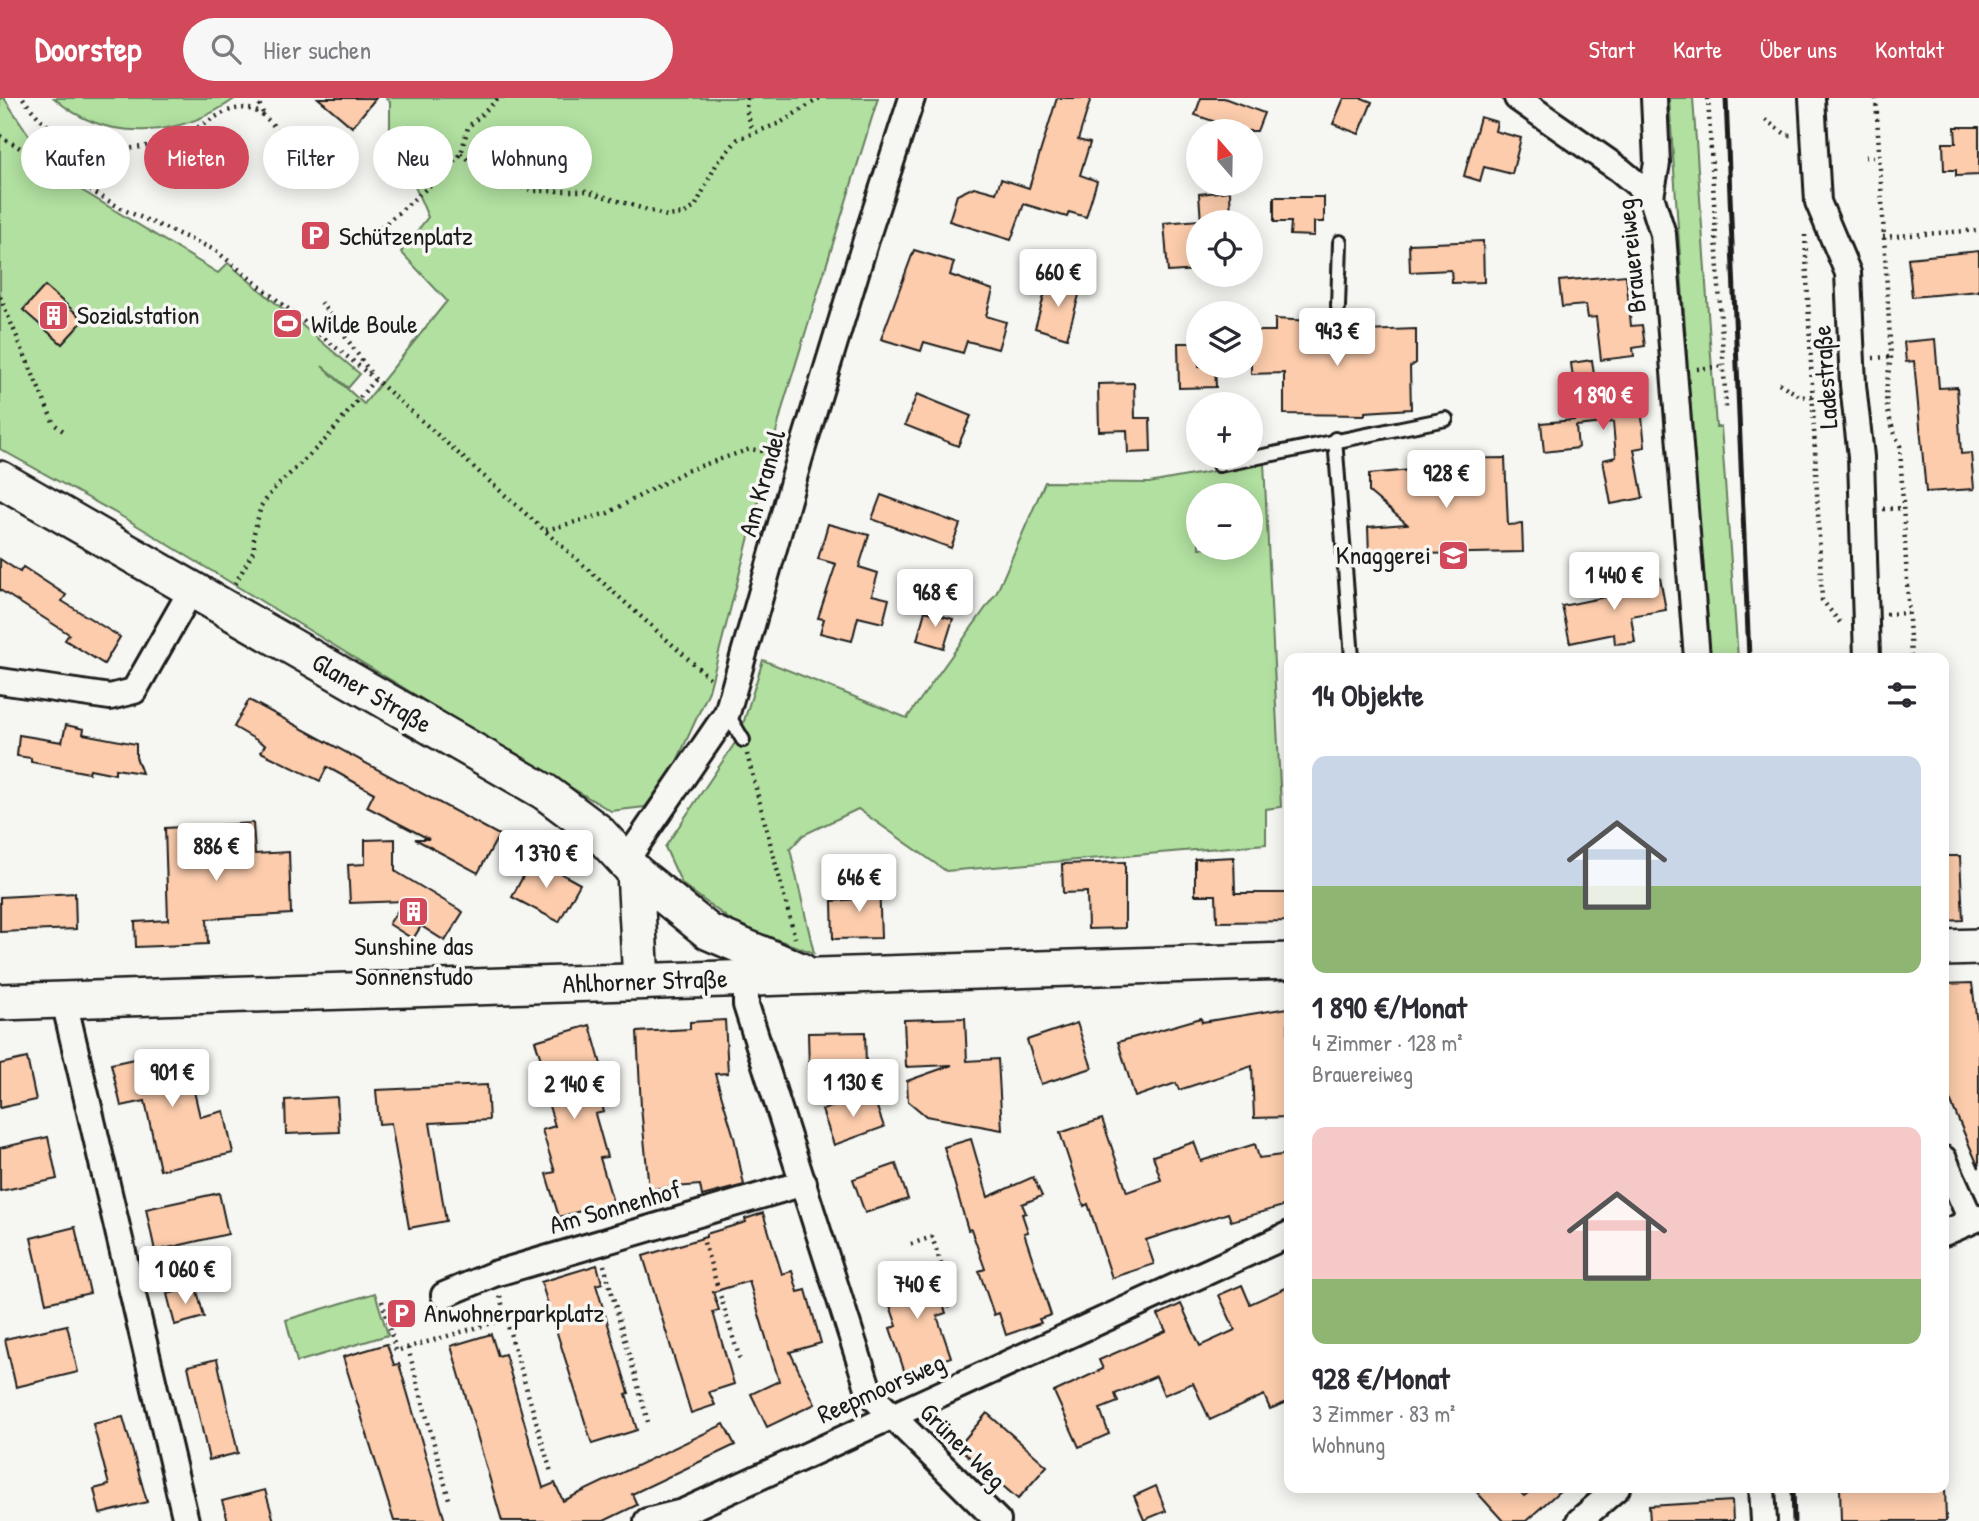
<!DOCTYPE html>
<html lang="de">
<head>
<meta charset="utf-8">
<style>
	body { margin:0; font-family:"Patrick Hand",sans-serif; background:#f7f7f7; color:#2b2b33; height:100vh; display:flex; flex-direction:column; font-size:26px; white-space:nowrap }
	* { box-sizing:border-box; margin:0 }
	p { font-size:23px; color:#7c7c81 }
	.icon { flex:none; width:38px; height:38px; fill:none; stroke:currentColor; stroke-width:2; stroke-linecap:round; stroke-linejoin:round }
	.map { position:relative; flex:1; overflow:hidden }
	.sheet { position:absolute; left:1284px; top:555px; width:665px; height:840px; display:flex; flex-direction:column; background:#fff; border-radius:14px; box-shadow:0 4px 18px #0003 }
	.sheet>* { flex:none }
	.guide { position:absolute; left:21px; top:28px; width:665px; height:63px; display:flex; gap:14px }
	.needle { width:46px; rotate:340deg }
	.controls { position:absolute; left:1186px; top:21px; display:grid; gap:14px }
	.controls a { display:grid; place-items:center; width:77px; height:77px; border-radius:50%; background:#fff; box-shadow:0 4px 18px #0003; font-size:35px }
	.price { position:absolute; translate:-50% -60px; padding:0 16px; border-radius:7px; background:#fff; color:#222; font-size:23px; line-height:46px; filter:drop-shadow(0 2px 4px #0008) }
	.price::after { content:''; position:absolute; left:50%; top:42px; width:21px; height:16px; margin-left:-10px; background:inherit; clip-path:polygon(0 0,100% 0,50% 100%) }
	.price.selected { background:#d1495b; color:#fff }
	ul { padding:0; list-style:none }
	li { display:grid; align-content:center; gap:14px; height:371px; padding:0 28px }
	li span { display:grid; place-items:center; height:217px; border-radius:14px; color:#555 }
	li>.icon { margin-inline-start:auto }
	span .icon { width:126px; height:126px; fill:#fffc; stroke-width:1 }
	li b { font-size:30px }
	h2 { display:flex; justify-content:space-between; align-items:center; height:84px; padding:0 28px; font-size:30px }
	.pill { padding:0 24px; border-radius:32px; background:#fff; box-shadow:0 4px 18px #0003; font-size:24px; line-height:63px }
	.pill.selected { background:#d1495b; color:#fff }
	header { display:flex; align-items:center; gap:42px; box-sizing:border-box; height:98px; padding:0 35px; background:#d1495b; color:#fff }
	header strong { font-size:33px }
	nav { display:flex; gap:38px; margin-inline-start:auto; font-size:24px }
	.search { width:490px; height:63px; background:#f7f7f7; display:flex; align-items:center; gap:18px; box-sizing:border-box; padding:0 24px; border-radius:38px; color:#7c7c81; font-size:26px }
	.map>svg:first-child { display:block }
</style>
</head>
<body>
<header>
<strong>Doorstep</strong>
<div class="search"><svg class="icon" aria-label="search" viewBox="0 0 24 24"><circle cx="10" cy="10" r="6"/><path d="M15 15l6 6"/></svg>Hier suchen</div>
<nav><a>Start</a><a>Karte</a><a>Über uns</a><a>Kontakt</a></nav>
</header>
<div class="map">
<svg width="1979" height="1423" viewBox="0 0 1979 1423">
	<rect width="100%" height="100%" fill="#f6f6f2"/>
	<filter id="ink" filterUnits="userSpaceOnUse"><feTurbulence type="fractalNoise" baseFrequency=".0143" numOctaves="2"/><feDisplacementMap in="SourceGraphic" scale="14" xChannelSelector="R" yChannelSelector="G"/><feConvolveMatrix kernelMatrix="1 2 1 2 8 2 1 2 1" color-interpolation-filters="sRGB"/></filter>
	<g filter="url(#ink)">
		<!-- green -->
		<g fill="#b1e0a0" stroke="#667e5e" stroke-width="2" fill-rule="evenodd">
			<polygon points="0,0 4,0 55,76 218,175 228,165 360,276 348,290 322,268 364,306 447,203 401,154 428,119 390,30 390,4 386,0 878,0 784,304 709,593 673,672 645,709 611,713 463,626 128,422 0,351"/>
			<path d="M54,0h182c-55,39 -129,47 -182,0z"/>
			<polygon points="1669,0 1693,0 1716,329 1721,329 1738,560 1708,560"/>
			<path d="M1264,364l17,345 -15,2v35l-320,27 -88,-62 -55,26 -13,14 24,104 -77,-28 -55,-41 -17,-37 74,-110 24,-77 144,58 90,-126 48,-110 104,1zM1199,397h52v53h-52z"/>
			<polygon points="375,1195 388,1237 297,1264 286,1222"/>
		</g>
		<!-- building -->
		<g fill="#fcccac" stroke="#1c1c1c" stroke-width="2">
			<polygon points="318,0 376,0 352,29"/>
			<polygon points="1057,0 1091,0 1078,42 1090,45 1080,77 1097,83 1086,119 1069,114 1067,119 1024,106 1011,142 949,123 957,97 974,89 996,95 1001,81 1029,90"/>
			<polygon points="1201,0 1224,0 1264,15 1257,33 1242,33 1195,17"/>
			<polygon points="1344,0 1362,0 1372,4 1359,36 1333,26"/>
			<polygon points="1480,19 1497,24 1495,33 1521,40 1512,76 1484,69 1480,83 1464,78"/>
			<polygon points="1955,29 1979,29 1979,77 1956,78 1956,72 1944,72 1943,45 1956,45"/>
			<polygon points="1230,93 1231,122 1201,124 1199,96"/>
			<polygon points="1274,99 1324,99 1324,124 1314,124 1314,138 1290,137 1291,124 1274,124"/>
			<polygon points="1199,122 1199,172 1168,174 1164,125"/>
			<polygon points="1483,143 1484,184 1452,185 1451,172 1410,174 1409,146"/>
			<polygon points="914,152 954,164 950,177 993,192 986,218 1006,224 998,251 967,243 963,255 924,244 921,253 881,241"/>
			<polygon points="1979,153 1979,193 1912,199 1908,160"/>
			<polygon points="1626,177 1631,228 1642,227 1645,248 1633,250 1634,258 1601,262 1596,219 1588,220 1586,207 1562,209 1559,183"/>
			<polygon points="1055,183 1081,190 1067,240 1035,230 1046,191 1052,193"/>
			<polygon points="45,188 84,222 62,246 23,212"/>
			<polygon points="1275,221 1312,223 1312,235 1416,231 1416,265 1410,269 1411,311 1365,314 1365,317 1284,316 1284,275 1251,276 1251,233 1275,233"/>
			<polygon points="1935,241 1939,290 1957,289 1961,356 1971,355 1974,391 1926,394 1914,263 1906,264 1904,244"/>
			<polygon points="1178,245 1199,245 1199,268 1215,268 1216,289 1179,290"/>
			<polygon points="1592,262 1597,300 1612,298 1613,302 1640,299 1645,349 1634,351 1643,400 1611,406 1603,362 1616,359 1613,324 1576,328 1578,350 1544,354 1541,325 1574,322 1572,303 1576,303 1571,265"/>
			<polygon points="1134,285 1135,320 1150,320 1151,354 1128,355 1127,332 1099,333 1098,286"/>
			<polygon points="917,296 971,318 958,348 905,327"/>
			<polygon points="1505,360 1508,427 1522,426 1523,454 1369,457 1368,429 1407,426 1369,394 1369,376 1442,369 1441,361"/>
			<polygon points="881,397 960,426 951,450 872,421"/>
			<polygon points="828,426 869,437 859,469 878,475 872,497 889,501 883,525 858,519 852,543 820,535 824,521 818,520 836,466 818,461"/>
			<polygon points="0,461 20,474 23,469 66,497 62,503 120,539 104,566 65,542 69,536 0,492"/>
			<polygon points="1660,480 1666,512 1631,518 1635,544 1615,546 1614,536 1570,545 1562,508 1620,496 1618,488"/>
			<polygon points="925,513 953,521 944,550 917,542"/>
			<polygon points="249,602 499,737 478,775 415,741 429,741 367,709 374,695 327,669 320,683 261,654 265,647 234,629"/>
			<polygon points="66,627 84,631 83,636 136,646 136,659 142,675 115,671 115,676 90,671 89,675 31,664 31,660 17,658 19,637 62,644"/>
			<polygon points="253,725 255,756 289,754 291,816 207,821 208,846 136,849 135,824 168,822 165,730"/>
			<polygon points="395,741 395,773 463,814 445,843 421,828 413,841 389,826 404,803 350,805 348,767 365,766 365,742"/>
			<polygon points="1944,758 1960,758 1963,822 1944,823"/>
			<polygon points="1234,759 1235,795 1290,795 1290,823 1217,824 1216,797 1195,797 1195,761"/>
			<polygon points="533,760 580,786 559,824 512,799"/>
			<polygon points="1125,764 1125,830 1088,831 1087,794 1063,795 1062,766"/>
			<polygon points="857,783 879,783 881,840 833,841 832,803 857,801"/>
			<polygon points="75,795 76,831 0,834 0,799"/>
			<polygon points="1972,885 1979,942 1979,1070 1944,988 1944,886"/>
			<polygon points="1288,910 1290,1019 1254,1020 1252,968 1179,992 1176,985 1135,999 1118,944 1201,920 1202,924"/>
			<polygon points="965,920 967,963 998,961 1002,1032 926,1018 908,1003 907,983 952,967 906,969 904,922"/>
			<polygon points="725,922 728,975 715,976 734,1039 744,1087 702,1098 700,1087 649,1091 641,1009 637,934 690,931 690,924"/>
			<polygon points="1077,925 1092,970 1041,986 1027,942"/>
			<polygon points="590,927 602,970 593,973 604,1014 595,1016 607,1059 600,1060 613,1104 559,1119 546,1076 555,1074 542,1032 555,1028 543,988 549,986 535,943"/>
			<polygon points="865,934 866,968 862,965 863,970 809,971 808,935"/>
			<polygon points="184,950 200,1019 224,1013 233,1055 160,1072 145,1003 121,1008 111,966"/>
			<polygon points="27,960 36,1002 0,1010 0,966"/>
			<polygon points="487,987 489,1022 430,1025 446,1123 409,1130 391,1025 379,1026 376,992"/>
			<polygon points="872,995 884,1029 834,1047 822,1012"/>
			<polygon points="337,999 339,1034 286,1036 285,1002"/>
			<polygon points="1102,1021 1127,1094 1161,1082 1153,1058 1194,1044 1201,1063 1255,1046 1259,1060 1290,1056 1290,1106 1231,1123 1228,1115 1146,1142 1154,1166 1112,1180 1088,1106 1084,1108 1060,1035"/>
			<polygon points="48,1039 57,1081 0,1093 0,1050"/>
			<polygon points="971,1041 988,1099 1033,1079 1042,1098 1022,1106 1026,1115 1022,1116 1028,1134 1024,1135 1051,1217 1039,1221 1041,1225 1006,1237 999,1215 994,1217 979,1173 985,1171 971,1131 968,1132 944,1049"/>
			<polygon points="896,1066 908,1101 865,1115 853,1081"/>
			<polygon points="219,1095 228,1136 155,1153 146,1111"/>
			<polygon points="763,1115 782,1176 792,1173 798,1194 806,1192 821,1245 790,1254 815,1306 767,1329 751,1296 779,1283 749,1183 713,1194 719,1212 713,1214 734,1286 709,1294 715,1307 691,1315 643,1158 706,1139 706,1136 746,1124 745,1121"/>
			<polygon points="75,1129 90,1195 46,1205 31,1140"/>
			<polygon points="597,1167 602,1185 596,1187 629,1295 626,1296 637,1332 592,1346 541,1184"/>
			<polygon points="930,1171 946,1215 937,1218 951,1259 905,1275 890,1230 897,1228 883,1187"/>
			<polygon points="1242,1187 1250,1206 1290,1188 1290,1303 1270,1311 1264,1297 1210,1322 1193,1285 1164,1297 1156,1278 1115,1296 1118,1304 1100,1311 1109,1336 1079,1349 1054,1294 1103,1271 1099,1262 1166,1233 1158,1217 1181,1206 1200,1248 1235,1232 1219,1197"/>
			<polygon points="196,1189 204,1219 175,1227 167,1196"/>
			<polygon points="67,1227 78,1274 16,1289 5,1241"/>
			<polygon points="491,1236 498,1258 505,1256 543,1390 555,1385 563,1403 724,1326 735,1347 632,1396 637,1407 604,1423 502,1423 451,1248"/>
			<polygon points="387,1246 394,1267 399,1266 445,1423 394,1423 343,1259"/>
			<polygon points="217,1261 238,1355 209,1362 188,1268"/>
			<polygon points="987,1315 1047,1368 1018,1401 958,1349"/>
			<polygon points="123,1319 147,1404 100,1416 94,1391 109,1387 93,1326"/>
			<polygon points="1156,1388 1166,1413 1144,1422 1134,1398"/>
			<polygon points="1473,1390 1517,1390 1524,1398 1535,1390 1563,1390 1526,1423 1503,1423"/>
			<polygon points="1840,1390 1945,1390 1946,1423 1841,1423"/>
			<polygon points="265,1392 274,1423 228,1423 222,1403"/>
			<polygon points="1732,1403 1733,1423 1650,1423 1649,1408"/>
		</g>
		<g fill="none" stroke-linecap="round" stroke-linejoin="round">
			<defs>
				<g id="lane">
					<polyline points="1338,209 1340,144"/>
					<polyline points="1335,341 1352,560"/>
					<polyline points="1219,367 1446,321"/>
					<polyline points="727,615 743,642"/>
				</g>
				<g id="street">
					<polyline points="1517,0 1620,72 1651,98"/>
					<polyline points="1654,0 1657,65 1651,98 1663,136 1697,560"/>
					<polyline points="1812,0 1818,104 1848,175 1853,287 1861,359 1867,560"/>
					<polyline points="0,583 110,599 134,593 192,491"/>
					<polyline points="625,764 727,615 800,359 869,132 912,0"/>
					<polyline points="746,879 746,907 870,1296 998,1423"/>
					<polyline points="64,903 186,1423"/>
					<polyline points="1944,1061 1971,1122"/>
					<polyline points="1944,1135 1979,1120"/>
					<polyline points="444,1197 494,1176 804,1085"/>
					<polyline points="1762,1390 1764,1423"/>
					<polyline points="647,1423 683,1414 1290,1136"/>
					<polyline points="1579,1423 1617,1390"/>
				</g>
				<g id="secondary">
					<polyline points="0,381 545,694 597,733 635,774 709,834 801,873"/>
					<polyline points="635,774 641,883"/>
					<polyline points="1944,850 1979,849"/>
					<polyline points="0,904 1290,863"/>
				</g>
			</defs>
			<!-- lane casing -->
			<use href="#lane" stroke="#1c1c1c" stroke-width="18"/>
			<!-- street casing -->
			<use href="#street" stroke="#1c1c1c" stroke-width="30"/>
			<!-- secondary casing -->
			<use href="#secondary" stroke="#1c1c1c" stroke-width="40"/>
			<!-- path -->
			<g stroke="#1c1c1c" stroke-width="4.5" stroke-dasharray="2 5" stroke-linecap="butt">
				<path d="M23,0c41,61 109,62 172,31 19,-10 36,-26 58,-19 18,6 32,32 44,47"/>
				<polyline points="257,0 263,15"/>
				<polyline points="747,0 746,11 753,34"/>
				<polyline points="1708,0 1726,310"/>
				<path d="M1876,0l15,259c-7,42 -8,49 9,89l11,212"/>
				<polyline points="1765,22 1787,37 1791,37"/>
				<polyline points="0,38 122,111 215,152 375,281 713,583"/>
				<polyline points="415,39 441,78"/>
				<polyline points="461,56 495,80 533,93 586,93 667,118 683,116 695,109 716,67 738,41 780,25 820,0"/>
				<polyline points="1865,59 1878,59"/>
				<polyline points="376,134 441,78 461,56 468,29 499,0"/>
				<polyline points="1805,137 1822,502 1842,527"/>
				<polyline points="1883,139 1979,132"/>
				<polyline points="0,199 54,326 66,335"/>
				<polyline points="321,204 370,274"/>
				<polyline points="1873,260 1891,259"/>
				<polyline points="1697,271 1724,268"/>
				<polyline points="1779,285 1801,299 1812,298"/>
				<polyline points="1883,411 1903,410"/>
				<polyline points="546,432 608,415 686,373 750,351 779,356"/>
				<polyline points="235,486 254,452 254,435 261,408 273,392 327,340 375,281"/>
				<polyline points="1886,516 1908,515"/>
				<polyline points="747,656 795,840"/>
				<polyline points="702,1138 740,1262"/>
				<polyline points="911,1146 932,1139 954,1206 944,1210"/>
				<polyline points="604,1167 648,1324"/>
				<polyline points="500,1198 506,1221"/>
				<polyline points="382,1203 396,1253 506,1221 551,1374"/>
				<polyline points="408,1250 449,1401"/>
			</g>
			<!-- lane -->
			<use href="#lane" stroke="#f6f6f2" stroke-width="12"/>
			<!-- street -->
			<use href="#street" stroke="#f6f6f2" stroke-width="24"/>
			<!-- secondary -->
			<use href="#secondary" stroke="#f6f6f2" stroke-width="35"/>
			<!-- rail -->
			<g stroke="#1c1c1c" stroke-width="5">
				<polyline points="1726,0 1749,560"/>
				<polyline points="1793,1390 1794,1423"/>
			</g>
		</g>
	</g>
	<!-- icons -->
	<defs>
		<symbol id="parking-square" viewBox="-11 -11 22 22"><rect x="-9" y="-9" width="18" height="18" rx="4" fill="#d1495b" stroke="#f6f6f2"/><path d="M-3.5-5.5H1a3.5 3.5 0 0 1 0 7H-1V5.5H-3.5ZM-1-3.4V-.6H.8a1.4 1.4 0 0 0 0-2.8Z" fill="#fff"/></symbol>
		<symbol id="building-square" viewBox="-11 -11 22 22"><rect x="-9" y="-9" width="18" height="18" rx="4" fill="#d1495b" stroke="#f6f6f2"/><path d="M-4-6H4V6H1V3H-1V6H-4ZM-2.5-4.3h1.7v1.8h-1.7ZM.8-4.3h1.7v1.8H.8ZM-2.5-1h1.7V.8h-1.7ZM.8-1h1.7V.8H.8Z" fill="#fff"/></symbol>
		<symbol id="stadium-square" viewBox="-11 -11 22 22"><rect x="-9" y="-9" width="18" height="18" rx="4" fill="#d1495b" stroke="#f6f6f2"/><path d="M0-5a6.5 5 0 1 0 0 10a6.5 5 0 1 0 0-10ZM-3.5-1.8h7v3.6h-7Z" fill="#fff"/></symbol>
		<symbol id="school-square" viewBox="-11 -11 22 22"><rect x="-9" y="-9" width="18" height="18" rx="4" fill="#d1495b" stroke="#f6f6f2"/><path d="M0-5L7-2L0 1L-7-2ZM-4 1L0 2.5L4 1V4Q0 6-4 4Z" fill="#fff"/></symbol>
	</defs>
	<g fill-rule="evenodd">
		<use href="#parking-square" x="298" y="120" width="35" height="35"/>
		<use href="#building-square" x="36" y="200" width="35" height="35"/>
		<use href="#stadium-square" x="270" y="208" width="35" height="35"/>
		<use href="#school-square" x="1436" y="440" width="35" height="35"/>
		<use href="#building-square" x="396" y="796" width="35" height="35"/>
		<use href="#parking-square" x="384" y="1198" width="35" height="35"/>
	</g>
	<g text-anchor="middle" stroke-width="7" stroke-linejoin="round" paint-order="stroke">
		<!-- poi labels -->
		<g font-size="26" fill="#1c1c1c" stroke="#f6f6f2" text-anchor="start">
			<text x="339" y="147">Schützenplatz</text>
			<text x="77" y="226">Sozialstation</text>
			<text x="311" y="235">Wilde Boule</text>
			<text x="1431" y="466" text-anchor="end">Knaggerei</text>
			<text x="414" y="857" text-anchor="middle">Sunshine das<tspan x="414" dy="30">Sonnenstudo</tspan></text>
			<text x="424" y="1224">Anwohnerparkplatz</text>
		</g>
		<!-- street labels -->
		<g font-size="26" fill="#1c1c1c" stroke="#f6f6f2">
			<text transform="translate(1631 158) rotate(-96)" y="9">Brauereiweg</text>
			<text transform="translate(1825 279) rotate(-94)" y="9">Ladestraße</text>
			<text transform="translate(762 385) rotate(-74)" y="9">Am Krandel</text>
			<text transform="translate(372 595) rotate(30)" y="9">Glaner Straße</text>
			<text transform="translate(645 883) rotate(-2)" y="9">Ahlhorner Straße</text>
			<text transform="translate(615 1109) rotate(-16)" y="9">Am Sonnenhof</text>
			<text transform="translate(881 1290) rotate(-24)" y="9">Reepmoorsweg</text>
			<text transform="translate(963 1348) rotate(45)" y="9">Grüner Weg</text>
		</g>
	</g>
</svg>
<div class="controls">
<a><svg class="needle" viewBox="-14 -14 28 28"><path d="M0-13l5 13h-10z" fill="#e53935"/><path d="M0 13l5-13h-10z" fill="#7c7c81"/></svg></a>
<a><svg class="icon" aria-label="locate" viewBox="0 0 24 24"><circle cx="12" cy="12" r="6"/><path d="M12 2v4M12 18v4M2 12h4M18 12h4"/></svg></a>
<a><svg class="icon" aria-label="layers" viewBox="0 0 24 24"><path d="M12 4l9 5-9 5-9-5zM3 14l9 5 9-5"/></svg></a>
<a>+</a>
<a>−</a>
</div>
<b class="price" style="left:1058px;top:211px">660 €</b>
<b class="price" style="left:1337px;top:270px">943 €</b>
<b class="price selected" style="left:1603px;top:334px">1 890 €</b>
<b class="price" style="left:1446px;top:412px">928 €</b>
<b class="price" style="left:1614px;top:514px">1 440 €</b>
<b class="price" style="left:935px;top:531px">968 €</b>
<b class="price" style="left:216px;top:785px">886 €</b>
<b class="price" style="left:546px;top:792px">1 370 €</b>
<b class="price" style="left:859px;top:816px">646 €</b>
<b class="price" style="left:172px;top:1011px">901 €</b>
<b class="price" style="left:853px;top:1021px">1 130 €</b>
<b class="price" style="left:574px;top:1023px">2 140 €</b>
<b class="price" style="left:185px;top:1208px">1 060 €</b>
<b class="price" style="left:917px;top:1223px">740 €</b>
<div class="guide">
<a class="pill">Kaufen</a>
<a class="pill selected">Mieten</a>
<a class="pill">Filter</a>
<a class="pill">Neu</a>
<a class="pill">Wohnung</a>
</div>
<section class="sheet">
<h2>14 Objekte<svg class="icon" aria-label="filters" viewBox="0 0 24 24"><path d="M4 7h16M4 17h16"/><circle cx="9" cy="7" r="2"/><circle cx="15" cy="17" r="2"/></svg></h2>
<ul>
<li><span style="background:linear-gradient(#c9d6e8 60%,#8fb573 0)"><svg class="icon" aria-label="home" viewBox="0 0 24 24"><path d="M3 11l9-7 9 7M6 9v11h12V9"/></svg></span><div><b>1 890 €/Monat</b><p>4 Zimmer · 128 m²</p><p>Brauereiweg</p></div></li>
<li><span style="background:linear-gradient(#f6c9c9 70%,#8fb573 0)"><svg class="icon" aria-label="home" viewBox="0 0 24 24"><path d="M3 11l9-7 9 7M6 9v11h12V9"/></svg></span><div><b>928 €/Monat</b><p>3 Zimmer · 83 m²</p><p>Wohnung</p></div></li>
</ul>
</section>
</div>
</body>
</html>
